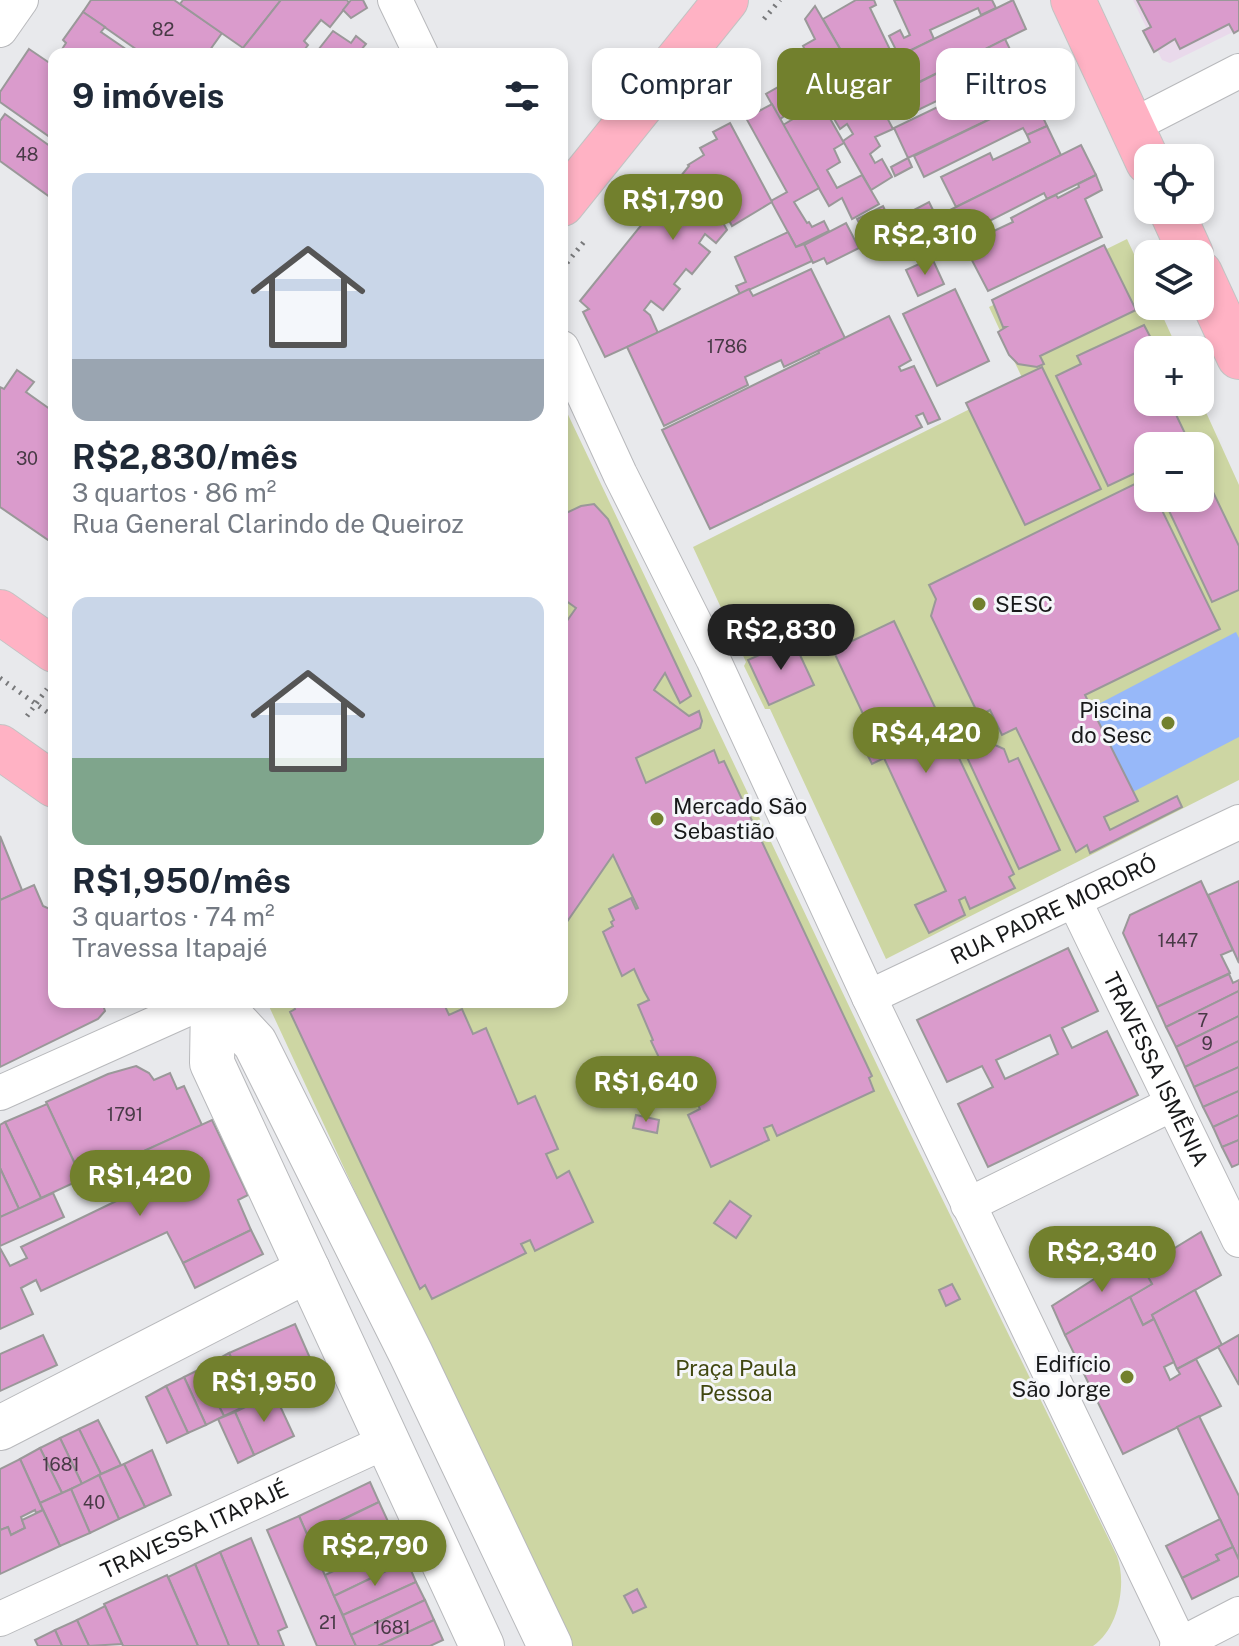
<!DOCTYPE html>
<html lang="pt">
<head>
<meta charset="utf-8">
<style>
	body { margin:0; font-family:"Public Sans",sans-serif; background:#f2f2f3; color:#1f2937; height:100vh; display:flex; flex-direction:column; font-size:30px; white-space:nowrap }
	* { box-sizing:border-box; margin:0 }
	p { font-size:26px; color:#747a83 }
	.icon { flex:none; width:44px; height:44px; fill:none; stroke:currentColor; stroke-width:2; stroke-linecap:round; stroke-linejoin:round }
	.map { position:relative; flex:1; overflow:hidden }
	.side { position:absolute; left:48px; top:48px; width:520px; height:960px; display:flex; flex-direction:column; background:#fff; border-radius:16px; box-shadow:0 4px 12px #0003 }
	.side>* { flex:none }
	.guide { position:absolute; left:592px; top:48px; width:526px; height:72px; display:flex; gap:16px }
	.controls { position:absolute; left:1134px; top:144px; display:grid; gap:16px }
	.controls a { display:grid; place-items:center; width:80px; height:80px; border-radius:16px; background:#fff; box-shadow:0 4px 12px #0003; font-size:40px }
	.price { position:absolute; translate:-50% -68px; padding:0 18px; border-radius:28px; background:#72802d; color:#fff; font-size:26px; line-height:52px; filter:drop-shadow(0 2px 4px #0008) }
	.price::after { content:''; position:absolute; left:50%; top:48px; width:24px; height:18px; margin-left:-12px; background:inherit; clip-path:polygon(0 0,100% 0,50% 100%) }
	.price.on { background:#222; color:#fff }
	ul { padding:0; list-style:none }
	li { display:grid; align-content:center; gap:16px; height:424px; padding:0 24px }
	li span { display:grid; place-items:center; height:248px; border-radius:16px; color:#555 }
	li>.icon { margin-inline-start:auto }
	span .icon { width:144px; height:144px; fill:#fffc; stroke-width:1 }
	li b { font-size:34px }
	h2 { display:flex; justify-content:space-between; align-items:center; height:96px; padding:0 24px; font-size:34px }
	.tag { padding:0 28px; border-radius:16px; background:#fff; box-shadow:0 4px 12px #0003; font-size:28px; line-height:72px }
	.tag.on { background:#72802d; color:#fff }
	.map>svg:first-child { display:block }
</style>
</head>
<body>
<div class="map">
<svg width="1239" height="1646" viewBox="0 0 1239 1646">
	<rect width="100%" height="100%" fill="#e8e9ec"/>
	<!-- commercial -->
	<polygon fill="#e9d9eb" points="1133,0 1239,0 1239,29 1170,63 1162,60"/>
	<!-- green -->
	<g fill="#cdd6a3" fill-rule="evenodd">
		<path d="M1127,239l21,45v22h10l20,44h-30v52h52v-3l39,86v295l-353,179 -116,-250h-5l-21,-43 2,-4 -53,-115 331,-165 -35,-75zM1148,446h52v52h-52z"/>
		<path d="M562,402l325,684 230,470c10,27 2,73 -24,90h-527l-299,-644h295z"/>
	</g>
	<!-- water -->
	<polygon fill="#97b8f9" points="1236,632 1239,638 1239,737 1133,792 1089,709"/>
	<!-- building -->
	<g fill="#da9bcc" stroke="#9a9899" stroke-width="2" fill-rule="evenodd">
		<polygon points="91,0 174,0 222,33 207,54 143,54 83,12"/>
		<polygon points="183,0 281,0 243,48 180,4"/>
		<polygon points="281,0 347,0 349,3 330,27 321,20 304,41 308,45 301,54 257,54 253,51 251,54 243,48"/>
		<polygon points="351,0 363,0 367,8 351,18 343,10"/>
		<polygon points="856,0 874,0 876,5 870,8 894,58 864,72 873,90 866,94 823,19"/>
		<polygon points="894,0 992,0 996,8 981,15 978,8 930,30 934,39 899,56 889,36 900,30 904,38 910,35"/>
		<polygon points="1013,0 1026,29 901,91 887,62"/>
		<polygon points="1137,0 1239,0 1239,30 1234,33 1229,24 1180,49 1175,39 1154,52 1143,31 1151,27"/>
		<polygon points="815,6 875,109 881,106 893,129 875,137 880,146 870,154 875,163 882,159 892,177 871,190 843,141 853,134 847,124 840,129 830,112 837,107 833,102 824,109 803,71 813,66 803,46 815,39 805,19"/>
		<polygon points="83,12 105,27 101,32 133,54 59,54 66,43 63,40"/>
		<polygon points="333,31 351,43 356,36 366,44 361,50 366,54 315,54"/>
		<polygon points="1005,39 1019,68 978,87 976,82 916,111 909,96 905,98 902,91"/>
		<polygon points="29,49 54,66 54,140 0,102 0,92"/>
		<polygon points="1023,66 1029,80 1025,82 1034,98 908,158 894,128"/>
		<polygon points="794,78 810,107 820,101 844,143 834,149 840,162 827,170 837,188 862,175 879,204 852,219 842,198 829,206 783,125 793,119 789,113 780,119 766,94"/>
		<polygon points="1034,98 1047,126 1027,135 1023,128 924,177 914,156"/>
		<polygon points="772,104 819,188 794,202 807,223 809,222 812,227 824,221 829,231 796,247 771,201 787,192 746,118"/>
		<polygon points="5,114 54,149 54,200 0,161 0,121"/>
		<polygon points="730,123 772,202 732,226 722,207 716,210 727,230 716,243 705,234 699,243 710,252 692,274 686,269 674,284 680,289 663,310 651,301 644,310 650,315 658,333 605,357 583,312 589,309 580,301 689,166 688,165 704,155 700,148 717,139 713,132"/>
		<polygon points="1047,126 1061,155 956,207 941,177 990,153 993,160 1030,142 1027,135"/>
		<polygon points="1081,145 1096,175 1047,199 1044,193 948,242 951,248 934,256 918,222 935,214 936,217"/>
		<polygon points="908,158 912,167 895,176 891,167"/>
		<polygon points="1096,175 1102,190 1085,199 1102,237 988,291 964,245 1013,222 1011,218 1047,199 1056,195 1058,198 1079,187 1078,184"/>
		<polygon points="929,202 935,214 918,222 912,211"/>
		<polygon points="883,206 895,232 870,245 857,219"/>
		<polygon points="846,223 859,248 827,264 824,258 813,263 804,245"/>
		<polygon points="788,232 796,247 804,244 812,261 740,294 736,286 746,282 735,257"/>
		<polygon points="1104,245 1136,310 1040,356 1044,364 1037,367 1018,364 1009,355 998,332 1006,327 1003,327 992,300"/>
		<polygon points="932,258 944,284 918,296 906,270"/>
		<polygon points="811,269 845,338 784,367 781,360 745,377 748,385 664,426 627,347 749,289 753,296"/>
		<polygon points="955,289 989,361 937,386 903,314"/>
		<polygon points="889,316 911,360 899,367 901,371 914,366 940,419 928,424 923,413 916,416 922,427 710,529 662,430 819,353 818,351"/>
		<polygon points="1144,325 1154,344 1153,350 1148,350 1148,402 1170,402 1191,446 1148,446 1148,467 1108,486 1056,376 1081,364 1077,356"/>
		<polygon points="1042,367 1101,489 1025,525 966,403"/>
		<polygon points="17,370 34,382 26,392 54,412 54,544 0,507 0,387 4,389"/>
		<polygon points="1200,465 1239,546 1239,590 1212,602 1163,498 1200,498"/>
		<polygon points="1147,478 1148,498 1156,498 1220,629 1085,695 1138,801 1104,817 1110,830 1177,796 1182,807 1090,853 1087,845 1076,852 1016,728 1002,735 990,710 979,716 931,616 936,599 929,585"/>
		<polygon points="594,504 608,519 691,696 680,703 665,673 654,690 689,716 699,711 702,721 700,728 636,758 646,783 714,750 719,763 724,761 872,1076 869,1078 874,1091 777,1136 772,1125 764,1128 769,1140 711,1167 688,1115 700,1109 689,1086 676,1093 651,1041 653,1040 638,1005 649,1000 644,991 634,969 622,976 603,932 613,926 611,922 614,920 609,909 631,898 636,909 638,908 613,855 562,929 562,628 576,608 562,598 562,515 581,506"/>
		<polygon points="894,621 1014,874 1009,877 1015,888 970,909 965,897 959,900 965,915 929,933 915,905 946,891 884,758 872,764 867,754 879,748 833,650"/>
		<polygon points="793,640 814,685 769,705 748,660"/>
		<polygon points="995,745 1004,749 1009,762 1018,758 1060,850 1019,869 965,753 980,746 982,751"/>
		<polygon points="0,836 22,890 0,900"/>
		<polygon points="1201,881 1233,950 1221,955 1230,973 1157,1007 1123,933 1130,915"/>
		<polygon points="1239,881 1239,963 1208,895"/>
		<polygon points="34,885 43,906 54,911 54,1002 102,1002 105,1011 98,1019 0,1067 0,900"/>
		<path d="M1068,948l30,63 -36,17 10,20 35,-17 31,64 -150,72 -30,-63 35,-17 -11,-21 -35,16 -30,-62zM1050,1035l8,19 -53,25 -9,-19z"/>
		<polygon points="1229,974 1233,983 1239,980 1239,991 1166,1027 1157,1007"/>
		<polygon points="1239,991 1239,1016 1176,1047 1166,1027"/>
		<polygon points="292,1002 443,1002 449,1015 462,1009 473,1034 486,1028 518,1104 535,1096 558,1149 546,1154 557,1178 569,1171 593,1222 535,1251 530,1240 521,1244 526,1253 432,1299 425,1285 420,1289 290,1012 295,1009"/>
		<polygon points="1239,1016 1239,1041 1185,1067 1176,1047"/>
		<polygon points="1239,1041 1239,1067 1194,1087 1185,1067"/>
		<polygon points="136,1066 149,1073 154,1080 170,1073 177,1089 184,1086 202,1125 111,1166 106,1153 76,1166 46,1102 108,1074"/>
		<polygon points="1239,1067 1239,1091 1203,1107 1194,1087"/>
		<polygon points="1239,1091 1239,1115 1213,1127 1203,1107"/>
		<polygon points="47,1104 82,1179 41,1198 5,1122"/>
		<polygon points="636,1115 659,1120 657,1133 633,1128"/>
		<polygon points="1239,1115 1239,1140 1222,1147 1213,1127"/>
		<polygon points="212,1120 248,1195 238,1200 251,1230 183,1263 167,1232 41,1291 36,1280 21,1288 33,1314 0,1329 0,1248 10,1266 27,1258 21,1247 193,1164 149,1184 135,1155"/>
		<polygon points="5,1122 41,1198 19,1209 0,1168 0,1125"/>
		<polygon points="1239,1140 1239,1164 1232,1167 1222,1147"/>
		<polygon points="0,1168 19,1209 0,1217"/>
		<polygon points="53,1193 64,1217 0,1246 0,1217"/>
		<polygon points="730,1201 751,1216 736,1238 714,1223"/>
		<polygon points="251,1230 263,1254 195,1288 183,1263"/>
		<polygon points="1201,1232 1221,1275 1152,1315 1154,1319 1143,1325 1130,1297 1152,1284 1142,1268"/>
		<polygon points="1135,1253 1152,1284 1065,1335 1052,1306"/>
		<polygon points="952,1284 960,1299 946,1306 939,1290"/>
		<polygon points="1195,1290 1222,1345 1177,1369 1152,1315"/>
		<polygon points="1130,1297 1143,1325 1154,1319 1174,1362 1164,1367 1170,1380 1180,1374 1177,1369 1196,1359 1221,1406 1123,1454 1065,1335"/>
		<polygon points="295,1324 317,1374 252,1403 229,1353"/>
		<polygon points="43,1335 57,1365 0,1391 0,1354"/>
		<polygon points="1239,1335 1239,1385 1218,1347"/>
		<polygon points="229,1353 252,1403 224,1416 200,1369"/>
		<polygon points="200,1369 224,1416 206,1425 184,1377"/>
		<polygon points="184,1377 206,1425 188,1433 166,1386"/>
		<polygon points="166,1386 188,1433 167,1443 146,1397"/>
		<polygon points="274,1393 294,1436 254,1455 235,1412"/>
		<polygon points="235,1412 254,1455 238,1463 218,1419"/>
		<polygon points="1199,1416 1239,1496 1239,1560 1177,1427"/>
		<polygon points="98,1420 121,1465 101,1474 79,1429"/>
		<polygon points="79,1429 101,1474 82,1484 60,1438"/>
		<polygon points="60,1438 82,1484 62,1493 40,1448"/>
		<polygon points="40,1448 62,1493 40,1503 20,1459"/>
		<polygon points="152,1450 171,1495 145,1507 124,1464"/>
		<polygon points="20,1459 43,1510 36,1513 35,1510 21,1517 25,1528 11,1535 8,1527 0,1530 0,1469"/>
		<polygon points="124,1464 145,1507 119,1519 99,1475"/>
		<polygon points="99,1475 119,1519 90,1533 71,1489"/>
		<polygon points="370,1482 379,1502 330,1525 333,1534 328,1537 332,1546 316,1554 299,1516"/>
		<polygon points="71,1489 90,1533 60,1546 40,1503"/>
		<polygon points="379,1502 397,1541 357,1560 340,1521"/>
		<polygon points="43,1510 60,1546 0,1574 0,1530 8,1527 11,1535 25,1528 22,1520"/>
		<polygon points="299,1516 351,1635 356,1646 317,1646 267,1530"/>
		<polygon points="1220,1519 1233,1547 1216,1555 1219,1560 1182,1578 1166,1546"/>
		<polygon points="251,1538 287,1627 278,1631 284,1646 259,1646 220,1552"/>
		<polygon points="397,1541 407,1561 334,1596 325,1575"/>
		<polygon points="1233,1547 1239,1560 1239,1576 1192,1599 1182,1578 1219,1560 1216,1555"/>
		<polygon points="220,1552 259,1646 229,1646 195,1564"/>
		<polygon points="407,1561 416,1582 343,1615 334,1596"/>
		<polygon points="195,1564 226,1638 229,1646 198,1646 168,1577"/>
		<polygon points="167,1575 198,1646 123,1646 104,1604"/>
		<polygon points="416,1582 425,1600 351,1635 343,1615"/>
		<polygon points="637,1589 646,1607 633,1613 624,1596"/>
		<polygon points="425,1600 434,1620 378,1646 356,1646 351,1635"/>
		<polygon points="105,1606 122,1644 89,1646 77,1620"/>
		<polygon points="77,1620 89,1646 62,1646 55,1630"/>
		<polygon points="434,1620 443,1640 430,1646 378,1646"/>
		<polygon points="55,1630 62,1646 38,1646 35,1640"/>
	</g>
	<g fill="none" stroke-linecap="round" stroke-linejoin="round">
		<defs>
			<g id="street">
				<polyline points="395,0 421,54"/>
				<polyline points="0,30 21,0"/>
				<polyline points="1132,126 1239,71"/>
				<polyline points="562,348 620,474 713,659 869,997 1181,1646"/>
				<path id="s1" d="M1074,900l165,340"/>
				<path id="s2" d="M869,997l370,-175"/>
				<polyline points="0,1093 203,1002"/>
				<polyline points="968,1205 1172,1104"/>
				<path id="s3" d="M0,1619l387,-178"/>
				<polyline points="1177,1646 1239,1614"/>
			</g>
			<g id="secondary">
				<polyline points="213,1002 212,1063 482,1646"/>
				<polyline points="217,1002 255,1043 411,1354 550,1646"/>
				<polyline points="0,1428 308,1270"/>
			</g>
			<g id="primary">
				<polyline points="1073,0 1148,162"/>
				<polyline points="562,204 726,0"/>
				<polyline points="1171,210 1191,254"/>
				<polyline points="1200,273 1239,357"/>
				<polyline points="0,612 54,650"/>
				<polyline points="0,747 54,785"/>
			</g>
		</defs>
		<!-- street casing -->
		<use href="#street" stroke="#b8b9bc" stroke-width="36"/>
		<!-- secondary casing -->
		<use href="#secondary" stroke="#b8b9bc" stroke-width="46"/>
		<!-- primary casing -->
		<use href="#primary" stroke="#c3c3c3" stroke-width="46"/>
		<!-- path -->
		<g stroke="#78797b" stroke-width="5" stroke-dasharray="2 6" stroke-linecap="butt">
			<polyline points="764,19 780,0"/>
			<polyline points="562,269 587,238"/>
			<polyline points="0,678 54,717"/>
			<polyline points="27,716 47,689"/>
		</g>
		<!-- street -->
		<use href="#street" stroke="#fff" stroke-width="34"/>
		<!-- secondary -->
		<use href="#secondary" stroke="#fff" stroke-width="44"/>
		<!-- primary -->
		<use href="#primary" stroke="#ffb2c4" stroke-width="44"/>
	</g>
	<!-- markers -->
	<g fill="#72802d" stroke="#f5f6f9" stroke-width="3">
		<circle cx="979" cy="604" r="8"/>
		<circle cx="1168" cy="723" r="8"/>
		<circle cx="657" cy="819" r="8"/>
		<circle cx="1127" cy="1377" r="8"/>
	</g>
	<g text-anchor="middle" stroke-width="6" stroke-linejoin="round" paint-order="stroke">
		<!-- number labels -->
		<g font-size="18" fill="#483a46">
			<text x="163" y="36">82</text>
			<text x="27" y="161">48</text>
			<text x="727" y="353">1786</text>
			<text x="27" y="465">30</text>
			<text x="1178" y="947">1447</text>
			<text x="1203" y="1027">7</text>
			<text x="1207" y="1050">9</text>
			<text x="125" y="1121">1791</text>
			<text x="61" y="1471">1681</text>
			<text x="94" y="1509">40</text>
			<text x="328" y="1629">21</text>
			<text x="392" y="1634">1681</text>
		</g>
		<!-- poi labels -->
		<g font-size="22" fill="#18191a" stroke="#f5f6f9" text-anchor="start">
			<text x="995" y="612">SESC</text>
			<text x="1152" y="718" text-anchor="end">Piscina<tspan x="1152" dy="25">do Sesc</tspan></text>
			<text x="673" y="814">Mercado São<tspan x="673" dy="25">Sebastião</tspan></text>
			<text x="1111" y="1372" text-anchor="end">Edifício<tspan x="1111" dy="25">São Jorge</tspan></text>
		</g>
		<!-- street labels -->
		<g font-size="22" fill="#18191a" stroke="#f5f6f9">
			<text dy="8" stroke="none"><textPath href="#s2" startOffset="204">RUA PADRE MORORÓ</textPath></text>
			<text dy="8" stroke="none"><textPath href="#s1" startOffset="188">TRAVESSA ISMÊNIA</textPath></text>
			<text dy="8" stroke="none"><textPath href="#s3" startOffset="214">TRAVESSA ITAPAJÉ</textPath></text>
		</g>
		<!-- park labels -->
		<g font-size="22" fill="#40470f" stroke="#f5f6f9">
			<text x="736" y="1376">Praça Paula<tspan x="736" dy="25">Pessoa</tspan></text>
		</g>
	</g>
</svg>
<div class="controls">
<a><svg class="icon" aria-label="locate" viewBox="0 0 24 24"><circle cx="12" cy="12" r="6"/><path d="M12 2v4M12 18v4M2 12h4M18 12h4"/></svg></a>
<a><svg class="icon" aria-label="layers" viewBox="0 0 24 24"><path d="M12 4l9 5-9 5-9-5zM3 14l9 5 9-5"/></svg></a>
<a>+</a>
<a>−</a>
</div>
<b class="price" style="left:673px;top:242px">R$1,790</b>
<b class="price" style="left:925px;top:277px">R$2,310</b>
<b class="price on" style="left:781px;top:672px">R$2,830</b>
<b class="price" style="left:926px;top:775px">R$4,420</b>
<b class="price" style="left:646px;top:1124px">R$1,640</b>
<b class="price" style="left:140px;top:1218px">R$1,420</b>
<b class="price" style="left:1102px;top:1294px">R$2,340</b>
<b class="price" style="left:264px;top:1424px">R$1,950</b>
<b class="price" style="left:375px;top:1588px">R$2,790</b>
<div class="guide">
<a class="tag">Comprar</a>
<a class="tag on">Alugar</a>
<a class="tag">Filtros</a>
</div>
<section class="side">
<h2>9 imóveis<svg class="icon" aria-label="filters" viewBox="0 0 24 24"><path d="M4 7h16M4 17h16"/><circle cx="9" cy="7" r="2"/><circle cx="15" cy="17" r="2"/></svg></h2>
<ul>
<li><span style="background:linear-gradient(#c9d6e8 75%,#9aa5b1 0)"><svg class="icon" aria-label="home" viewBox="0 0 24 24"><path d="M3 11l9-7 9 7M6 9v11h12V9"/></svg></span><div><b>R$2,830/mês</b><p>3 quartos · 86 m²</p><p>Rua General Clarindo de Queiroz</p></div></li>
<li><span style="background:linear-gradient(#c9d6e8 65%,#7fa58c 0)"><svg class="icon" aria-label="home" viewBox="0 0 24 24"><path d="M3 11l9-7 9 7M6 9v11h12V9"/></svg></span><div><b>R$1,950/mês</b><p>3 quartos · 74 m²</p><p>Travessa Itapajé</p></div></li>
</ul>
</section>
</div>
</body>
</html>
